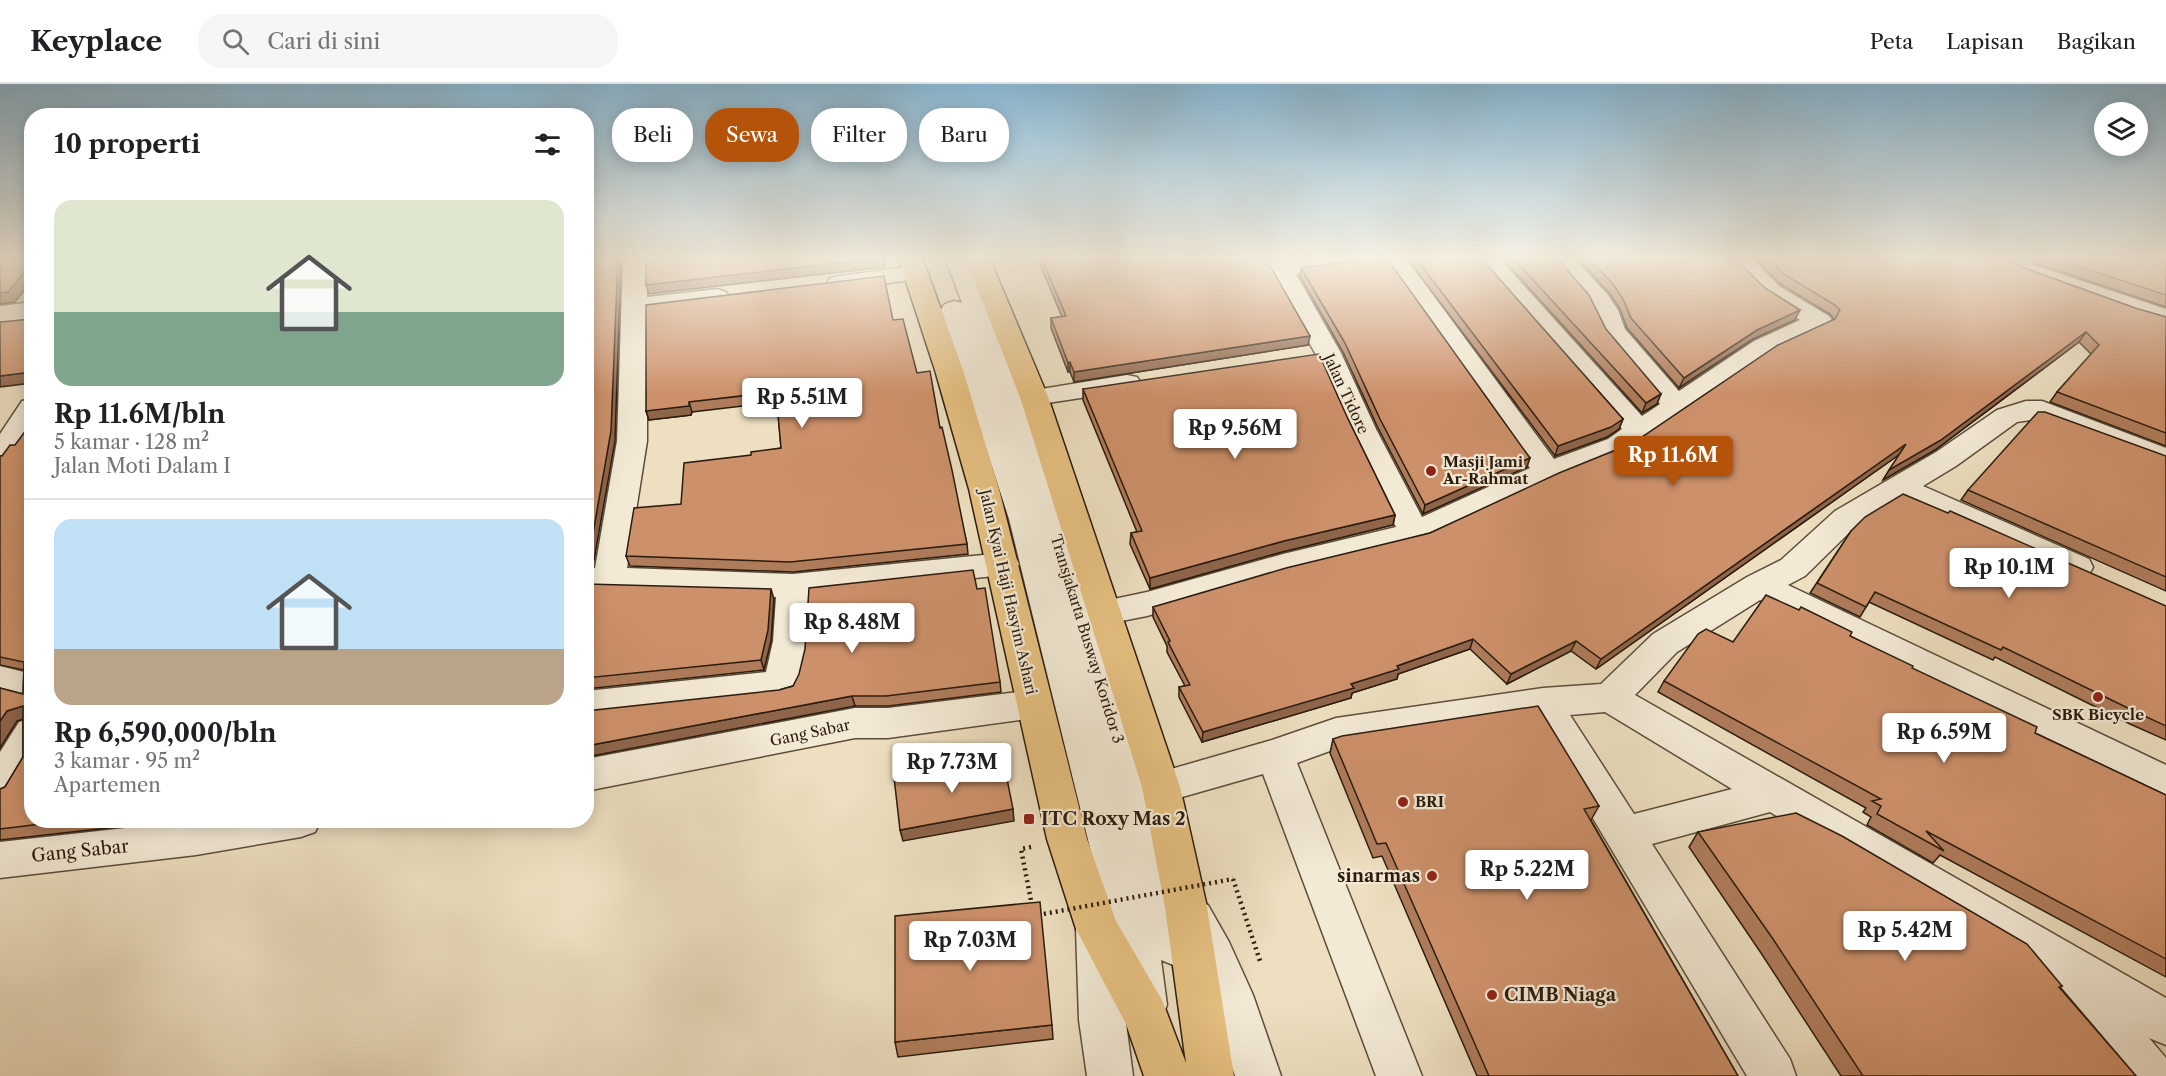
<!DOCTYPE html>
<html lang="id">
<head>
<meta charset="utf-8">
<style>
	body { margin:0; font-family:"Libre Caslon Text",serif; background:#f6f6f6; color:#202124; height:100vh; display:flex; flex-direction:column; font-size:22px; white-space:nowrap }
	* { box-sizing:border-box; margin:0 }
	p { font-size:20px; color:#757577 }
	.icon { flex:none; width:33px; height:33px; fill:none; stroke:currentColor; stroke-width:2; stroke-linecap:round; stroke-linejoin:round }
	.map { position:relative; flex:1; overflow:hidden }
	.details { position:absolute; left:24px; top:24px; width:570px; height:720px; display:flex; flex-direction:column; background:#fff; border-radius:24px; box-shadow:0 3px 15px #0003 }
	.details>* { flex:none }
	.top-card { position:absolute; left:612px; top:24px; width:570px; height:54px; display:flex; gap:12px }
	.fabs { position:absolute; left:2094px; top:18px; display:grid; gap:12px }
	.fabs a { display:grid; place-items:center; width:54px; height:54px; border-radius:50%; background:#fff; box-shadow:0 3px 15px #0003; font-size:30px }
	.price { position:absolute; translate:-50% -51px; padding:0 14px; border-radius:6px; background:#fff; color:#222; font-size:20px; line-height:39px; filter:drop-shadow(0 2px 3px #0008) }
	.price::after { content:''; position:absolute; left:50%; top:36px; width:18px; height:14px; margin-left:-9px; background:inherit; clip-path:polygon(0 0,100% 0,50% 100%) }
	.price.selected { background:#b45309; color:#fff }
	ul { padding:0; list-style:none }
	li { display:grid; align-content:center; gap:12px; height:318px; padding:0 30px }
	li+li { border-top:2px solid #e0e0e0 }
	li span { display:grid; place-items:center; height:186px; border-radius:18px; color:#555 }
	li>.icon { margin-inline-start:auto }
	span .icon { width:108px; height:108px; fill:#fffc; stroke-width:1 }
	li b { font-size:26px }
	h2 { display:flex; justify-content:space-between; align-items:center; height:72px; padding:0 30px; font-size:26px }
	.chip { padding:0 21px; border-radius:24px; background:#fff; box-shadow:0 3px 15px #0003; font-size:21px; line-height:54px }
	.chip.selected { background:#b45309; color:#fff }
	header { display:flex; align-items:center; gap:36px; box-sizing:border-box; height:84px; padding:0 30px; background:#fff; border-bottom:2px solid #e0e0e0 }
	header strong { font-size:28px }
	nav { display:flex; gap:33px; margin-inline-start:auto; font-size:21px }
	.search { width:420px; height:54px; background:#f6f6f6; display:flex; align-items:center; gap:15px; box-sizing:border-box; padding:0 21px; border-radius:24px; color:#757577; font-size:22px }
	.map>svg:first-child { display:block }
</style>
</head>
<body>
<header>
<strong>Keyplace</strong>
<div class="search"><svg class="icon" aria-label="search" viewBox="0 0 24 24"><circle cx="10" cy="10" r="6"/><path d="M15 15l6 6"/></svg>Cari di sini</div>
<nav><a>Peta</a><a>Lapisan</a><a>Bagikan</a></nav>
</header>
<div class="map">
<svg width="2166" height="992" viewBox="0 0 2166 992">
	<rect width="100%" height="100%" fill="#eddfc0"/>
	<filter id="stains"><feTurbulence type="fractalNoise" baseFrequency=".00333" numOctaves="4"/><feColorMatrix values="0 0 0 0 .2 0 0 0 0 .09 0 0 0 0 .02 0 0 0 .5 -.17"/></filter>
	<radialGradient id="worn" r=".72"><stop offset=".6" stop-color="#630" stop-opacity="0"/><stop offset="1" stop-color="#630" stop-opacity=".3"/></radialGradient>
	<g fill="none" stroke-linecap="round" stroke-linejoin="round">
		<defs>
			<g id="minor">
				<path d="M623,173h24v40l70,-8 9,3 4,5 -4,5 -9,3 -70,7v129l-20,127 166,6 210,-21 12,3 4,8 -4,8 -12,3 -194,21c-1,31 1,70 -14,98l-13,4 -196,21v-28l180,-19 7,-31 3,-44 -190,-5v-24h9l22,-127z"/>
				<path d="M945,173h24l54,135 104,-17 10,2 4,6 -4,6 -10,2 -93,14 -6,-1 67,199 52,-11 136,-38 113,-27 -48,-98 -33,-76 -53,-96h24l2,3 29,-3h88l149,202 54,-20 14,-10 -149,-172h25l144,159 18,-12 -56,-67 -16,-34 -40,-46h25l35,38 10,15 7,19 54,62 75,-50 46,-21 -38,-24 -38,-39h27l28,29 50,30 4,5 -4,5 -57,27 -144,98 -74,30 -128,60 -142,35 -137,40 -46,9 46,151 125,-36 64,-22 207,-30 58,-4 52,-50 94,-57 34,-17 54,-49 101,-59 61,-42 29,-9h16l124,47v20l-128,-49 -21,3 -61,44 -33,20 166,73 4,8 -4,8 -12,3 -12,-3 -164,-76 -44,26 -52,51 -17,9 378,180v34l-14,-5 -392,-194 -83,52 -42,43 531,303v47l-17,-7 17,20v18h-45l-71,-87 -5,-13 -275,-164 -118,32 138,215 6,17h-49l-214,-358 -195,30 -41,15 125,313h-46l-113,-302 -102,29 -6,-2 30,102 8,-3 15,5 21,37 24,53 28,81h-46l-27,-81 -16,-37 -16,8 -15,-6 6,45 -6,15 -16,7 -16,-7 -5,-12 9,68h-46l-8,-56 -3,-91 6,-14 15,-6 9,4 -97,-394 -68,-210 4,-5 9,-3 8,2zM1385,178l145,206 -108,49 -46,-88 -35,-76 -45,-79zM1605,628l127,77 -98,25 -64,-99z"/>
				<path d="M1990,173h29l15,8 132,44v17c-28,-7 -163,-50 -176,-69z"/>
				<polygon points="915,182 924,184 927,189 924,194 839,206 830,204 827,199 830,194 839,192"/>
				<polygon points="32,218 32,234 0,238 0,222"/>
				<polygon points="32,315 32,346 10,380 0,382 0,350 22,317"/>
				<polygon points="0,582 32,590 32,618 0,610"/>
				<polygon points="1034,606 1047,610 1052,620 1047,630 1034,634 888,654 855,654 586,707 586,675 855,624 888,624"/>
				<polygon points="32,634 32,682 14,712 0,717 0,668 19,638"/>
				<polygon points="197,736 321,736 315,748 301,753 196,771 0,794 0,758"/>
			</g>
			<polygon id="major" points="898,173 922,173 963,286 999,405 1087,755 1116,837 1162,916 1186,979 1165,823 1142,703 1020,313 965,173 989,173 1048,313 1180,703 1207,823 1234,992 1144,992 1126,940 1076,845 1047,755 969,405 935,286"/>
		</defs>
		<!-- minor casing -->
		<use href="#minor" stroke="#5c4d3a" stroke-width="3"/>
		<!-- major casing -->
		<use href="#major" stroke="#2c1c0e" stroke-width="3"/>
		<!-- path -->
		<g stroke="#2c1c0e" stroke-width="4.5" stroke-dasharray="2 4" stroke-linecap="butt">
			<polyline points="1031,763 1021,765 1032,822"/>
			<polyline points="1233,795 1261,880"/>
		</g>
		<!-- minor -->
		<use href="#minor" fill="#f3ead6" fill-rule="evenodd"/>
		<!-- major -->
		<use href="#major" fill="#e6c080" fill-rule="evenodd"/>
		<!-- path-bridge -->
		<polyline stroke="#2c1c0e" stroke-width="4.5" stroke-dasharray="2 4" stroke-linecap="butt" points="1038,831 1233,795"/>
	</g>
	<!-- wall -->
	<g fill="#af7c5b" stroke="#2c1c0e" stroke-width="1.5">
		<polygon points="1037,173 1265,173 1308,261 1074,298 1070,288 1068,288 1051,244 1051,234 1062,233"/>
		<polygon points="1406,173 1480,173 1623,335 1619,345 1607,353 1555,372"/>
		<polygon points="1501,173 1556,173 1657,320 1642,329"/>
		<polygon points="1576,173 1733,173 1795,236 1753,255 1679,304 1627,244 1620,225 1610,210"/>
		<polygon points="1754,173 2003,173 2024,184 2135,224 2166,233 2166,362 2050,318 2057,308 2091,270 2079,258 1935,366 1883,396 1900,370 1596,585 1571,567 1507,600 1470,565 1398,590 1397,595 1352,609 1351,614 1202,658 1179,613 1179,603 1185,602 1167,568 1167,562 1153,533 1153,523 1430,449 1633,359 1834,235 1830,230 1780,200"/>
		<polygon points="2023,173 2166,173 2166,223 2035,179"/>
		<polygon points="1301,184 1527,383 1423,430 1378,344 1343,268 1300,192"/>
		<polygon points="893,236 917,289 940,344 967,460 968,470 793,488 630,482 626,472 681,420 751,371 781,364 777,318 692,328 691,331 649,336 646,327"/>
		<polygon points="1083,305 1348,335 1395,431 1393,441 1282,468 1150,505 1130,460 1131,449 1137,448 1083,316"/>
		<polygon points="15,361 32,736 161,736 161,738 0,756 0,705 5,703 23,673 23,635 17,637 0,664 0,604 23,610 24,586 0,581 0,372 2,372"/>
		<polygon points="2166,372 2166,507 1961,416 1968,406"/>
		<polygon points="1851,447 2166,522 2166,656 2130,640 1995,573 1993,576 1869,518 1860,533 1810,509"/>
		<polygon points="586,500 774,515 771,557 764,586 586,605"/>
		<polygon points="977,505 1000,598 1001,608 888,622 855,622 779,606 793,602"/>
		<polygon points="1850,552 2035,649 2166,711 2166,893 1940,771 1933,779 1867,741 1871,733 1863,728 1866,724 1658,608 1664,597 1733,558"/>
		<polygon points="1333,655 1599,722 1591,736 1738,992 1477,992 1382,772 1373,774 1330,669"/>
		<polygon points="1698,748 2062,902 2060,903 2136,992 1841,992 1761,869 1689,763"/>
		<polygon points="1052,941 1053,955 898,973 895,958"/>
	</g>
	<!-- shaded-wall -->
	<g fill="#8f654a" stroke="#2c1c0e" stroke-width="1.5">
		<polygon points="618,173 620,173 621,176 615,357 593,482 586,483 586,472"/>
		<polygon points="884,174 885,183 649,210 646,201"/>
		<polygon points="32,179 32,197 15,218 0,220 0,209"/>
		<polygon points="1800,226 1795,236 1753,255 1679,304 1684,294 1757,246"/>
		<polygon points="2086,248 2079,258 1935,366 1883,396 1889,386"/>
		<polygon points="1310,252 1308,261 1074,298 1074,288"/>
		<polygon points="1070,278 1070,288 1068,288 1068,279"/>
		<polygon points="32,288 32,299 0,303 0,292"/>
		<polygon points="1661,310 1657,320 1642,329 1646,319"/>
		<polygon points="689,318 692,328 691,331 649,336 646,327"/>
		<polygon points="1623,335 1619,345 1607,353 1555,372 1558,362"/>
		<polygon points="1906,360 1900,370 1596,585 1601,575"/>
		<polygon points="1530,374 1527,383 1423,430 1425,421"/>
		<polygon points="1395,431 1393,441 1282,468 1150,505 1150,494 1284,457"/>
		<polygon points="771,505 774,515 771,557 764,586 761,576"/>
		<polygon points="1473,555 1470,565 1398,590 1397,595 1352,609 1351,614 1202,658 1203,648 1351,600 1397,582"/>
		<polygon points="1576,557 1571,567 1507,600 1511,590"/>
		<polygon points="852,612 855,622 586,673 586,662"/>
		<polygon points="23,622 32,633 17,637 0,664 0,637 7,627"/>
		<polygon points="1013,725 1014,737 903,757 900,746"/>
	</g>
	<!-- building -->
	<g fill="#cc906a" stroke="#2c1c0e" stroke-width="1.5">
		<polygon points="0,173 32,173 32,179 8,208 0,209"/>
		<polygon points="599,173 618,173 611,347 589,472 586,472 586,174"/>
		<polygon points="646,173 884,173 884,174 646,201"/>
		<polygon points="1041,173 1265,173 1310,252 1074,288 1070,278 1068,279 1051,234 1066,232"/>
		<polygon points="1386,173 1530,374 1425,421 1380,335 1345,259 1301,184"/>
		<polygon points="1415,173 1480,173 1623,335 1611,343 1558,362"/>
		<polygon points="1512,173 1556,173 1589,211 1606,245 1661,310 1646,319"/>
		<polygon points="1587,173 1733,173 1765,204 1800,226 1757,246 1684,294 1631,234 1623,215 1613,200"/>
		<polygon points="1767,173 2003,173 2024,184 2135,224 2166,233 2166,349 2057,308 2099,261 2086,248 1941,356 1889,386 1906,360 1601,575 1576,557 1511,590 1473,555 1397,582 1399,585 1351,600 1354,604 1203,648 1179,603 1190,601 1168,558 1170,557 1153,523 1286,484 1430,449 1559,389 1633,359 1778,261 1835,235 1840,226 1835,221 1785,191"/>
		<polygon points="2050,173 2166,173 2166,211"/>
		<polygon points="884,192 893,236 903,235 917,289 930,287 940,344 942,343 952,386 967,460 790,478 626,472 634,424 681,420 684,379 751,371 751,368 781,364 776,308 689,318 689,322 646,327 646,221"/>
		<polygon points="32,235 32,288 0,292 0,238"/>
		<polygon points="1319,270 1348,335 1395,431 1284,457 1150,494 1131,449 1142,447 1083,305"/>
		<polygon points="2038,328 2045,328 2166,372 2166,493 1968,406"/>
		<polygon points="32,338 32,736 74,736 0,745 0,705 5,703 23,673 23,622 7,627 0,637 0,604 23,610 24,578 0,573 0,372 2,372 10,361 15,361"/>
		<polygon points="1903,410 1948,429 1950,427 2166,522 2166,642 2140,630 2003,563 2001,566 1875,508 1866,523 1817,499 1851,447 1865,433"/>
		<polygon points="973,486 977,505 985,504 1000,598 886,612 852,612 586,662 586,627 779,606 793,602 799,590 805,565 809,504"/>
		<polygon points="586,500 771,505 768,546 761,576 586,594"/>
		<polygon points="1766,511 1799,526 1801,523 1852,548 1850,552 1913,582 1912,584 2037,643 2035,649 2166,711 2166,875 1926,747 1944,767 1877,730 1881,722 1872,717 1881,715 1664,597 1698,550 1706,545 1733,558"/>
		<polygon points="1538,622 1599,722 1584,725 1738,992 1489,992 1386,759 1377,760 1333,655 1342,652"/>
		<polygon points="1003,675 1013,725 900,746 894,693"/>
		<polygon points="1796,729 1842,752 2027,860 2062,902 2059,903 2136,992 1863,992 1773,855 1698,748"/>
		<polygon points="1040,818 1052,941 895,958 895,832"/>
	</g>
	<!-- sky -->
	<linearGradient id="sky" x2="0" y2="1"><stop stop-color="#88b7d3"/><stop offset="0.56" stop-color="#f7f1e3"/><stop offset="1" stop-color="#f7f1e3" stop-opacity="0"/></linearGradient>
	<rect width="2166" height="311" fill="url(#sky)"/>
	<!-- markers -->
	<g fill="#8f2418" stroke="#f3ead6" stroke-width="2">
		<circle cx="1431" cy="387" r="6"/>
		<circle cx="2098" cy="613" r="6"/>
		<circle cx="1403" cy="718" r="6"/>
		<rect x="1023" y="729" width="12" height="12" rx="3"/>
		<circle cx="1432" cy="792" r="6"/>
		<circle cx="1492" cy="911" r="6"/>
	</g>
	<g text-anchor="middle" stroke-width="4.5" stroke-linejoin="round" paint-order="stroke">
		<!-- street labels -->
		<g font-size="15" fill="#2c1c0e" stroke="#f3ead6">
			<text transform="translate(1346 310) rotate(65)" y="5">Jalan Tidore</text>
			<text transform="translate(1008 508) rotate(77)" y="5">Jalan Kyai Haji Hasyim Ashari</text>
			<text transform="translate(1087 555) rotate(73)" y="5">Transjakarta Busway Koridor 3</text>
			<text transform="translate(810 649) rotate(-12)" y="5">Gang Sabar</text>
		</g>
		<!-- poi labels -->
		<g font-size="15" font-weight="bold" fill="#2c1c0e" stroke="#f3ead6" text-anchor="start">
			<text x="1443" y="383">Masji Jami<tspan x="1443" dy="17">Ar-Rahmat</tspan></text>
			<text x="2098" y="636" text-anchor="middle">SBK Bicycle</text>
			<text x="1415" y="723">BRI</text>
		</g>
		<!-- near-poi labels -->
		<g font-size="18" font-weight="bold" fill="#2c1c0e" stroke="#f3ead6" text-anchor="start">
			<text x="1041" y="741">ITC Roxy Mas 2</text>
			<text x="1420" y="798" text-anchor="end">sinarmas</text>
			<text x="1504" y="917">CIMB Niaga</text>
		</g>
		<!-- near-street labels -->
		<g font-size="18" fill="#2c1c0e" stroke="#f3ead6">
			<text transform="translate(80 767) rotate(-6)" y="6">Gang Sabar</text>
		</g>
	</g>
	<rect width="100%" height="100%" filter="url(#stains)"/>
	<rect width="100%" height="100%" fill="url(#worn)"/>
</svg>
<div class="fabs">
<a><svg class="icon" aria-label="layers" viewBox="0 0 24 24"><path d="M12 4l9 5-9 5-9-5zM3 14l9 5 9-5"/></svg></a>
</div>
<b class="price" style="left:802px;top:345px">Rp 5.51M</b>
<b class="price" style="left:1235px;top:376px">Rp 9.56M</b>
<b class="price selected" style="left:1673px;top:403px">Rp 11.6M</b>
<b class="price" style="left:2009px;top:515px">Rp 10.1M</b>
<b class="price" style="left:852px;top:570px">Rp 8.48M</b>
<b class="price" style="left:1944px;top:680px">Rp 6.59M</b>
<b class="price" style="left:952px;top:710px">Rp 7.73M</b>
<b class="price" style="left:1527px;top:817px">Rp 5.22M</b>
<b class="price" style="left:1905px;top:878px">Rp 5.42M</b>
<b class="price" style="left:970px;top:888px">Rp 7.03M</b>
<div class="top-card">
<a class="chip">Beli</a>
<a class="chip selected">Sewa</a>
<a class="chip">Filter</a>
<a class="chip">Baru</a>
</div>
<section class="details">
<h2>10 properti<svg class="icon" aria-label="filters" viewBox="0 0 24 24"><path d="M4 7h16M4 17h16"/><circle cx="9" cy="7" r="2"/><circle cx="15" cy="17" r="2"/></svg></h2>
<ul>
<li><span style="background:linear-gradient(#dfe7d0 60%,#7fa58c 0)"><svg class="icon" aria-label="home" viewBox="0 0 24 24"><path d="M3 11l9-7 9 7M6 9v11h12V9"/></svg></span><div><b>Rp 11.6M/bln</b><p>5 kamar · 128 m²</p><p>Jalan Moti Dalam I</p></div></li>
<li><span style="background:linear-gradient(#bfe0f5 70%,#b9a48a 0)"><svg class="icon" aria-label="home" viewBox="0 0 24 24"><path d="M3 11l9-7 9 7M6 9v11h12V9"/></svg></span><div><b>Rp 6,590,000/bln</b><p>3 kamar · 95 m²</p><p>Apartemen</p></div></li>
</ul>
</section>
</div>
</body>
</html>
